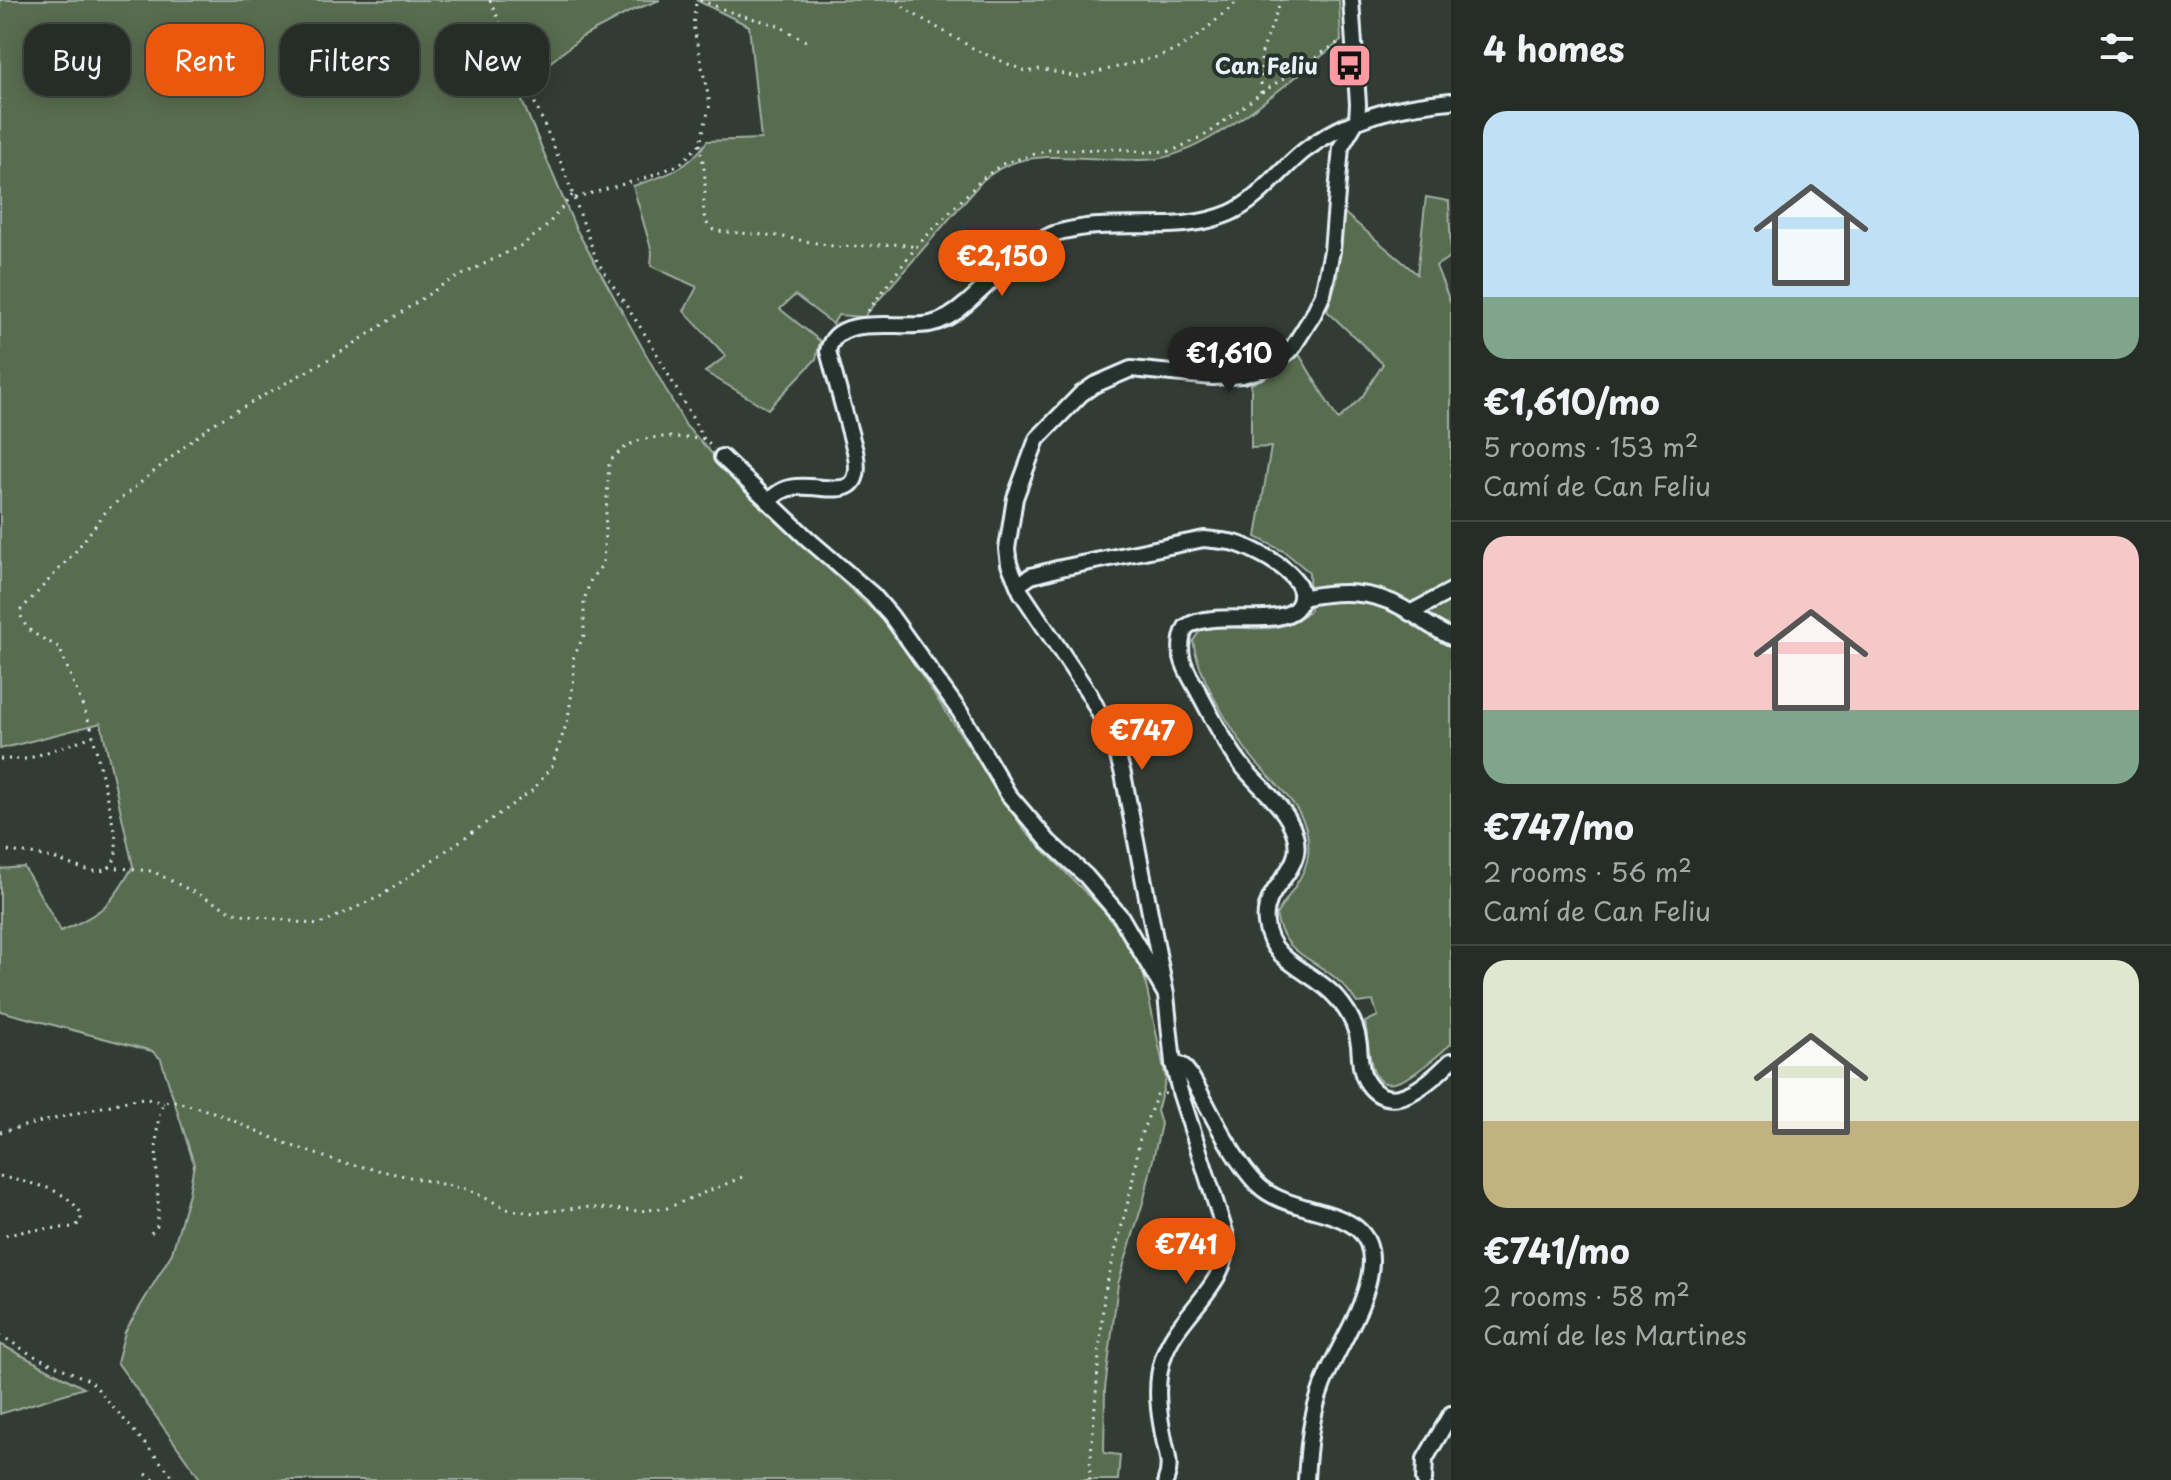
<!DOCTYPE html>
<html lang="en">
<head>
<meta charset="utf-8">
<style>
	body { margin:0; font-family:"Playpen Sans",sans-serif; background:#2e352f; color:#f1f3f6; height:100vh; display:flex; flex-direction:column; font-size:30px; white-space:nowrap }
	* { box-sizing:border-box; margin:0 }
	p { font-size:26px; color:#a4a8a7 }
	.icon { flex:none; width:44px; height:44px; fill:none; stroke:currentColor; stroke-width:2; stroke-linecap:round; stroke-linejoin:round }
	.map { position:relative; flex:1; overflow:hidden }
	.side { display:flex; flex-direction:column; background:#262d27; width:720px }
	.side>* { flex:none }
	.banner { position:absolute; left:24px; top:24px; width:760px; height:72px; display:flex; gap:16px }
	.price { position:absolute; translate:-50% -68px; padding:0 18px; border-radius:28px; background:#ea580c; color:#fff; font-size:26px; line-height:52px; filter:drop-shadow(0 2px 4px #0008) }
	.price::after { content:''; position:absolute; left:50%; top:48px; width:24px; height:18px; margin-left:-12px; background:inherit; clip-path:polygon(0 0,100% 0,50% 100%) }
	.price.selected { background:#222; color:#fff }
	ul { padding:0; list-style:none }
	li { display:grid; align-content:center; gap:16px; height:424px; padding:0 32px }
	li+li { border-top:2px solid #424944 }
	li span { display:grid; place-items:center; height:248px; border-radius:24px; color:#555 }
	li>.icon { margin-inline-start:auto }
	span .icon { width:144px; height:144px; fill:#fffc; stroke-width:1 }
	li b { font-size:34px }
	h2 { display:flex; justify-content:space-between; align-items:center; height:96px; padding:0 32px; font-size:34px }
	.chip { padding:0 28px; border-radius:24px; background:#262d27; box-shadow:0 4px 20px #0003,0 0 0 2px #424944; font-size:28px; line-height:72px }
	.chip.selected { background:#ea580c; color:#fff }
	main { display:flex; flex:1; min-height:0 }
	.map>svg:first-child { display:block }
</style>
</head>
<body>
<main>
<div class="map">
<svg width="1451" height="1480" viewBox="0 0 1451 1480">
	<rect width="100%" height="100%" fill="#333c34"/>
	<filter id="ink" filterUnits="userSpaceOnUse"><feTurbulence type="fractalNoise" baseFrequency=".0125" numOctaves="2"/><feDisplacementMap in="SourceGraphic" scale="16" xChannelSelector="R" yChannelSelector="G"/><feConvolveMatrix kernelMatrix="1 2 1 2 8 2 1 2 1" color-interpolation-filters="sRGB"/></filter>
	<g filter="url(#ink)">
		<!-- green -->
		<g fill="#586c4f" stroke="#a0aea4" stroke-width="2">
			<path d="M0,0h660l-29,11 -49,26 -65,52 58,138 111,199 80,85 120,111 139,209 77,78 38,48 26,122 -9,32 4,13 -17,75 -26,85 -13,105 -1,64 16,2 -2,25h-917l-84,-118 8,-30 47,-79 17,-60 5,-29 -33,-105 -9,-8 -152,-40v-142l24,-2 37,64c40,-17 51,-26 72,-65l-32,-143 -101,26z"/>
			<path d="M696,0h643l2,41c-48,36 -127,110 -185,118 -46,6 -112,-13 -153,8 -7,3 -14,9 -20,13l-119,137 -26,-2 -5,9 -38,-29 -15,14 40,32 -4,18 -48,50 -63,-37 21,-16 -42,-45 13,-24 -46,-21 1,-14 -19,-66c32,-10 55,-16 74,-45l54,-2 -12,-113z"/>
			<path d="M1426,197l23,4 2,55 -15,10 15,38v740c-14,11 -64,62 -77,28 -6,-15 -6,-34 -9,-50l13,-6 -5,-15 -16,2c-5,-7 -10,-15 -16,-20 -27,-26 -57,-27 -65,-68 11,-18 30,-40 32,-60 6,-48 -40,-73 -64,-108 -20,-31 -45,-69 -51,-106l8,-12c39,-8 75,13 109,-19l-1,-38 -24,-20 -29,-15 15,-90 -20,1v-64l24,-11 24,-19 39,66 24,-23 21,-33 -56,-53 10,-32 6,-67 74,62z"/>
			<polygon points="0,1344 84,1388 0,1414"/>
		</g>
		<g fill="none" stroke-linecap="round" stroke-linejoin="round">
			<defs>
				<g id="street">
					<path d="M722,457l86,82 65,56 18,21 69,96 48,82 41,48 37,34 35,41 45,78 7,68 7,29 46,143c7,49 -49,78 -63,123 -9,28 -4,58 2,86 3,13 6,23 1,36"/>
					<path d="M768,502c8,-8 15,-14 28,-15 31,-3 70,18 59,-36l-27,-100c8,-39 71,-21 102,-27 14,-3 26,-11 36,-20 27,-23 53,-54 85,-69 11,-5 23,-6 35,-8 49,-6 97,6 144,-14 29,-13 50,-43 74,-62 44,-34 93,-45 147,-50"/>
					<path d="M1018,585l13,-9 30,-8 143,-29c11,1 21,2 31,4 20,6 81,35 63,63 -15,24 -85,2 -112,21 -5,10 -6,19 -4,30 3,14 12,26 18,38 13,24 24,47 40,68 15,20 36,35 48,56 30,52 -28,61 -22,105 5,39 47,47 70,73 12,13 21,30 23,48 1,12 1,26 7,36 24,39 65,0 85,-20"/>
					<path d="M1301,598c35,-7 70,-9 102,10 17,10 30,21 48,29"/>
					<polyline points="1410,613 1451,591"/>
					<polyline points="1166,995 1123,774 1113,740 1090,695 1021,592 1009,564 1007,549 1015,498 1037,439 1081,394 1094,385 1131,369 1213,377 1242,375 1260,370 1291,350 1313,315 1323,294 1332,251 1341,147 1357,120 1358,104 1351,0"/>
					<path d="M1173,1063l10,3 7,9c20,33 40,81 67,109 37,38 129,16 112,94 -8,38 -32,70 -46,106 -12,31 -15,63 -17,96"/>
					<polyline points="1424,1480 1425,1459 1451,1414"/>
				</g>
			</defs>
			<!-- street casing -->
			<use href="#street" stroke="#e8f1f8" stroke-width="20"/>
			<!-- path -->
			<g stroke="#e8f1f8" stroke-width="3" stroke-dasharray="2 6" stroke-linecap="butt">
				<polyline points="490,0 564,170 597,261 652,345 704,439 714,449"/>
				<polyline points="700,0 733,13 777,25 811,44"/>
				<polyline points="898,0 905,9 978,51 1027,72 1040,69 1078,77 1157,57 1174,51 1197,37 1239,0"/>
				<polyline points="1261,93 1261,55 1281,0"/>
				<path d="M700,144c2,13 5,26 5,39 1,18 -8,37 10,48l63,5 60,11 61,-3 17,3"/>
				<polyline points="575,198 652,176 680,164 700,144 710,104 693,25 696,3 699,0"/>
				<polyline points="868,311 916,247 982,179 1002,164 1048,150 1120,149 1143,152 1172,151 1209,133 1261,93 1339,42"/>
				<polyline points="0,759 27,759 93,736"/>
				<path d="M0,850c17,2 35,4 52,8 14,3 42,20 56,10 10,-7 8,-20 8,-30l-25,-111 -32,-80c-17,-9 -36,-15 -39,-36l55,-59 32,-42 104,-85 132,-74 101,-67 78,-39 23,-17 29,-35"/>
				<path d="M109,867l43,4 83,42 83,12 63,-29 152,-106 19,-24 16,-47 6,-42 -1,-18 11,-24v-35l7,-21 12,-15 6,-101c25,-33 58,-26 95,-24"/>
				<polyline points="0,1132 131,1100 143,1098 164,1103"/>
				<path d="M0,1176c30,9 61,8 81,37v9l-7,5 -44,3 -30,7"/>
				<path d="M151,1233l6,-7 1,-8c1,-32 -6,-80 3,-109 2,-7 3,-6 9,-9l43,12 74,32 49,17 133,29 41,20 25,3 49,-6 55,4 28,-3 78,-32"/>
				<polyline points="0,1335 32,1355 91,1381 176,1480"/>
				<polyline points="146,1474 154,1480"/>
				<polyline points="1089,1480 1104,1295 1131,1190 1140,1137 1157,1095 1169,1093"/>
			</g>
			<!-- street -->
			<use href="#street" stroke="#26332d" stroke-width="14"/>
		</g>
	</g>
	<!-- icons -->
	<defs>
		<symbol id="bus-square" viewBox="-11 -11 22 22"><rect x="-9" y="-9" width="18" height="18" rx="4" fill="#ff9aa2" stroke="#26332d"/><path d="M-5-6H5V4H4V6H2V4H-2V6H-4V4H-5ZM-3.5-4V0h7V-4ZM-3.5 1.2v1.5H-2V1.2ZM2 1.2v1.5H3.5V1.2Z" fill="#111"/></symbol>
	</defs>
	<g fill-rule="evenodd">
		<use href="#bus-square" x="1324" y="40" width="51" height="51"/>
	</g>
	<g text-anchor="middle" stroke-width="8" stroke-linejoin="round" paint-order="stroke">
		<!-- poi labels -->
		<g font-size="22" font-weight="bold" fill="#e8f1f8" stroke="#26332d" text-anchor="end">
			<text x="1318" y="74">Can Feliu</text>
		</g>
	</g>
</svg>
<b class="price" style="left:1002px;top:298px">€2,150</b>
<b class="price selected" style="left:1229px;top:395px">€1,610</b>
<b class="price" style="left:1142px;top:772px">€747</b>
<b class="price" style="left:1186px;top:1286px">€741</b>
<div class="banner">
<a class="chip">Buy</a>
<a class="chip selected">Rent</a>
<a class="chip">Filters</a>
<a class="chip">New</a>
</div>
</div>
<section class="side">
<h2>4 homes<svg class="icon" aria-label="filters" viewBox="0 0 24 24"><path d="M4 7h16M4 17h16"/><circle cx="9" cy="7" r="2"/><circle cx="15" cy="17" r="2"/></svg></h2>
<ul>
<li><span style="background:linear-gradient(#bfe0f5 75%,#7fa58c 0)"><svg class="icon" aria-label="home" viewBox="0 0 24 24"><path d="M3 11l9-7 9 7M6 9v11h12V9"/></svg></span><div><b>€1,610/mo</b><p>5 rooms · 153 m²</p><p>Camí de Can Feliu</p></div></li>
<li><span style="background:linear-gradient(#f6c9c9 70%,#7fa58c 0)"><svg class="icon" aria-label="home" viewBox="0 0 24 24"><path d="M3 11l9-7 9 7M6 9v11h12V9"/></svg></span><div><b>€747/mo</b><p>2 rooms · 56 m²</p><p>Camí de Can Feliu</p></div></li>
<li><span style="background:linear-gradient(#dfe7d0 65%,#c2b280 0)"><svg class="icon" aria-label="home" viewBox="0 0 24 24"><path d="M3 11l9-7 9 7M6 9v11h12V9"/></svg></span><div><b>€741/mo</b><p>2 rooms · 58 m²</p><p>Camí de les Martines</p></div></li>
</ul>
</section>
</main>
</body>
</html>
